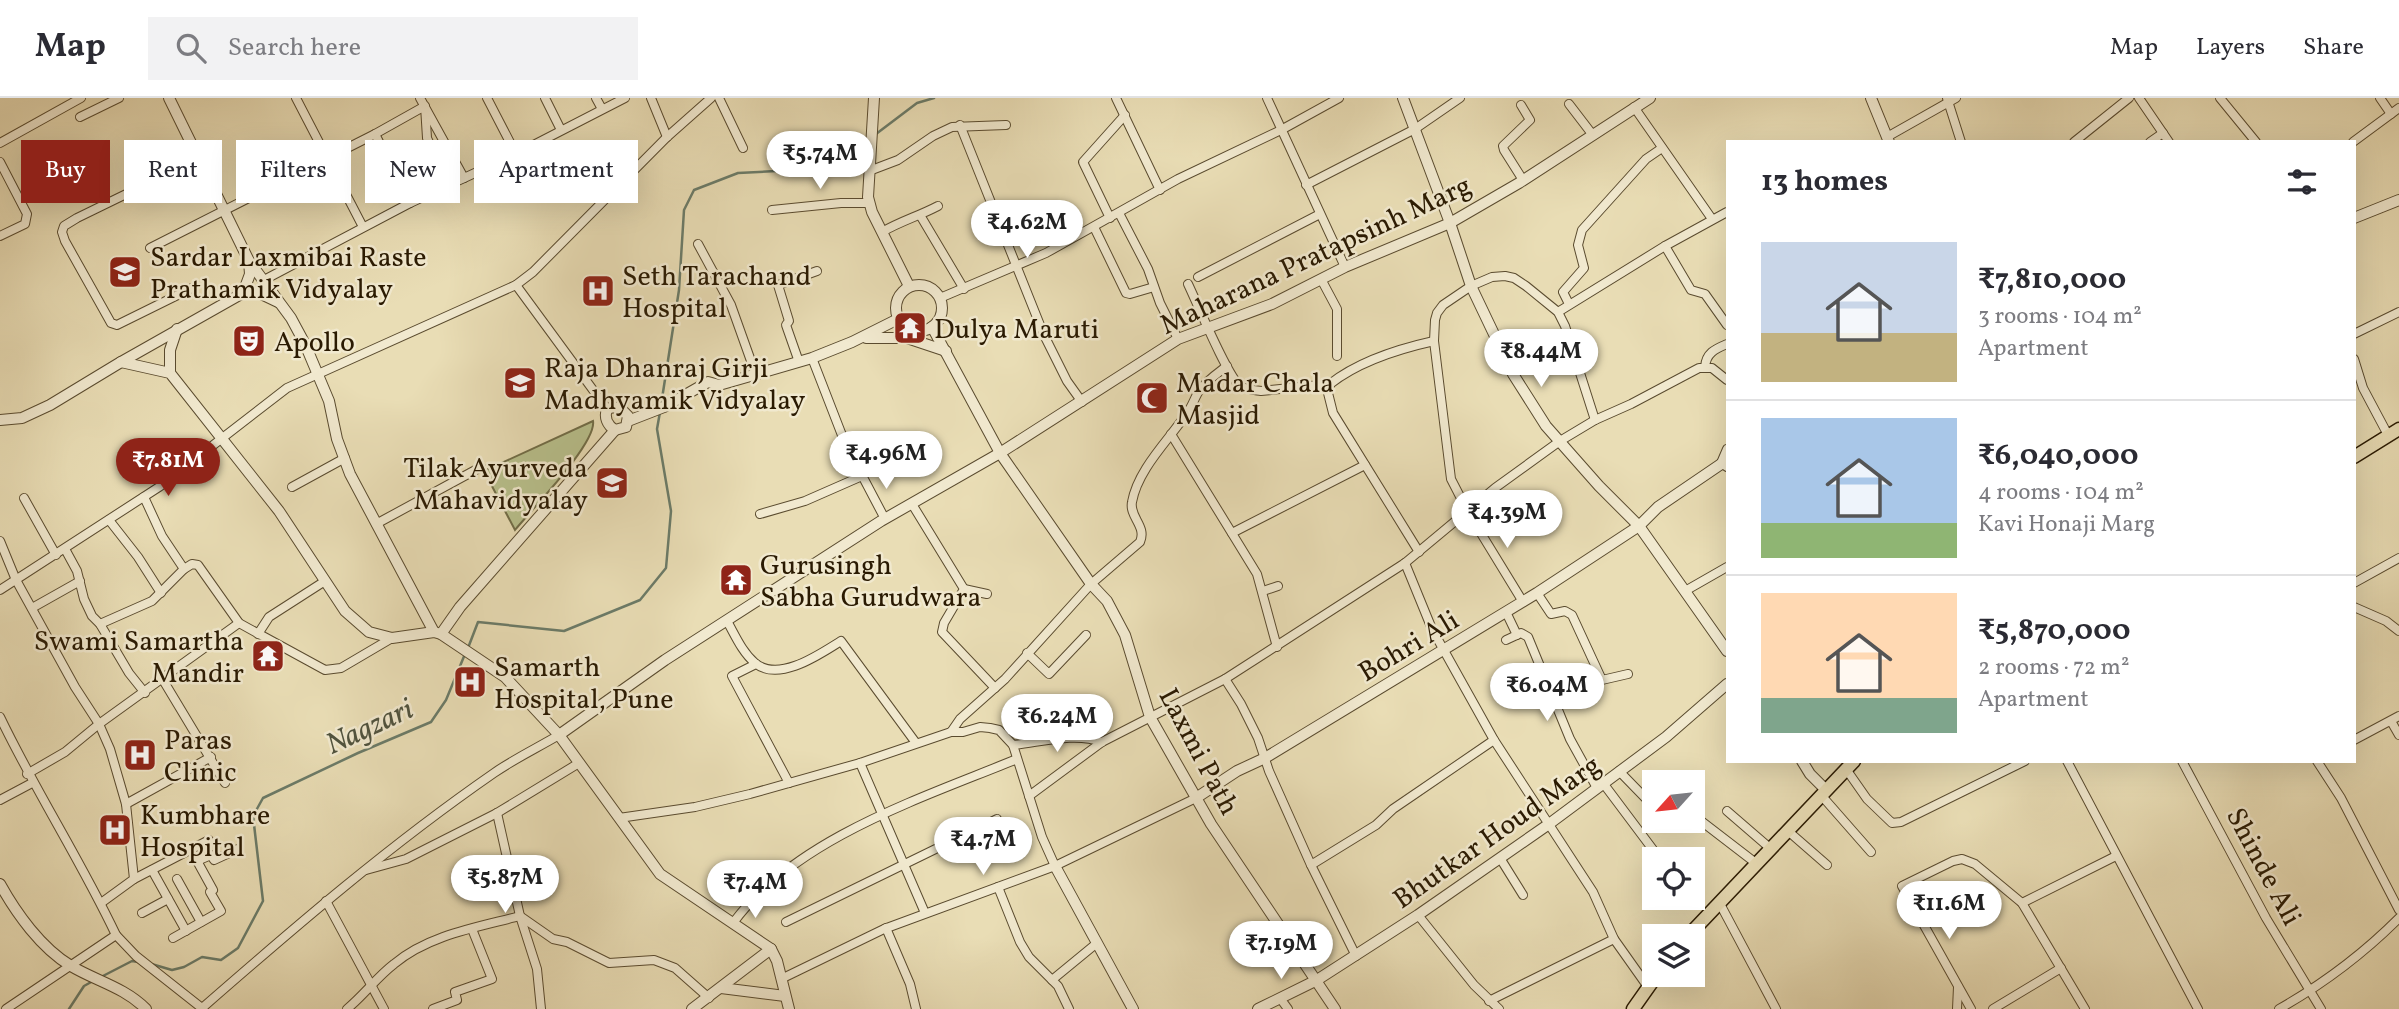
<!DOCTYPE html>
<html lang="en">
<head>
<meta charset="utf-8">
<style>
	body { margin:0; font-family:Vollkorn,serif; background:#f2f2f3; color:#2b2b33; height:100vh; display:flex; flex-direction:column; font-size:26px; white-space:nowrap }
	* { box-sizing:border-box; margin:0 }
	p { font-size:23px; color:#7c7c81 }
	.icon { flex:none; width:38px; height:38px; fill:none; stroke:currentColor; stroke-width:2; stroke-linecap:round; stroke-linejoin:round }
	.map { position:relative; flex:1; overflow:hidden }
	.details { position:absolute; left:1726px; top:42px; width:630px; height:623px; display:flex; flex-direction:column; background:#fff; border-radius:0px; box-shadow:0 7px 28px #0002 }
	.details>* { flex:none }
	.top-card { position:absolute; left:21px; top:42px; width:665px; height:63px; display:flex; gap:14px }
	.needle { width:46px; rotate:243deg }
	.controls { position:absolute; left:1642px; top:672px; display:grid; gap:14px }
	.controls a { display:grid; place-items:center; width:63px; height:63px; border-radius:0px; background:#fff; box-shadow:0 7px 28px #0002; font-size:35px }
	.price { position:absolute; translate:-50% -60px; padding:0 16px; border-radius:24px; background:#fff; color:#222; font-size:23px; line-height:46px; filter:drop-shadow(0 2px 4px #0008) }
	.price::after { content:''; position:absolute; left:50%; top:42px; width:21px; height:16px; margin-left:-10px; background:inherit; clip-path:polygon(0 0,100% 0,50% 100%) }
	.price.selected { background:#8f2418; color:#fff }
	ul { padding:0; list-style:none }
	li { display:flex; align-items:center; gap:21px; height:175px; padding:0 35px }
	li+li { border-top:2px solid #e1e1e2 }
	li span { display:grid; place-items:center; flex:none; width:196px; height:140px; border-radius:0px; color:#555 }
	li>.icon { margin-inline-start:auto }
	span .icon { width:84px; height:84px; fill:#fffc; stroke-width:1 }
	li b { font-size:30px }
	h2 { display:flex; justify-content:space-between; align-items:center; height:84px; padding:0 35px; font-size:30px }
	.tag { padding:0 24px; border-radius:0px; background:#fff; box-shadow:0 7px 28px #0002; font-size:24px; line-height:63px }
	.tag.selected { background:#8f2418; color:#fff }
	header { display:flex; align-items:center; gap:42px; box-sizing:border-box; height:98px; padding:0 35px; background:#fff; border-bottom:2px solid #e1e1e2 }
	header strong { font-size:33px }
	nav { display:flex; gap:38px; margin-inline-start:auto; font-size:24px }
	.search { width:490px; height:63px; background:#f2f2f3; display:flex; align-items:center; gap:18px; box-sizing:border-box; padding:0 24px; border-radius:0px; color:#7c7c81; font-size:26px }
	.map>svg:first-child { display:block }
</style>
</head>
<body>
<header>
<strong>Map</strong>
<div class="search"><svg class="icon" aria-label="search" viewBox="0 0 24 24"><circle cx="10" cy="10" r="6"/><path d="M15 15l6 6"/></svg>Search here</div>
<nav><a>Map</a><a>Layers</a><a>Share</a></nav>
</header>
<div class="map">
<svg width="2399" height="911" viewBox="0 0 2399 911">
	<rect width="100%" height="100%" fill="#e9ddb5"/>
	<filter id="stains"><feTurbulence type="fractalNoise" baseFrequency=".00286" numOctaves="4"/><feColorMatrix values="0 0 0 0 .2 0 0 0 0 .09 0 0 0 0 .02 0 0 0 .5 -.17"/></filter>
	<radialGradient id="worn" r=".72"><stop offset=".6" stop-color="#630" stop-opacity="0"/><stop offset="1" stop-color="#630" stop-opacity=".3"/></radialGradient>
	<!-- green -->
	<path fill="#b8c08c" stroke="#716d47" stroke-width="2" d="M593,323c4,22 -62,89 -78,109l-31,-59z"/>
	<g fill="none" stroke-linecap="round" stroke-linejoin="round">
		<!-- stream -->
		<g stroke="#6b7b68" stroke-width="2.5">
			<polyline points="876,36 917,5 934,0"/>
			<polyline points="661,307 679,192 684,112 694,92 738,75 776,73 830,65 867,41"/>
			<polyline points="468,550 478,524 564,533 640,502 666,470 671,413 657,331 660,314"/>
			<polyline points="148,865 172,872 184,869 202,859 221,862 238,850 263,803 253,718 263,700 358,655 431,624 446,602 465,556"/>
			<polyline points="99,880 132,863 138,864"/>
			<polyline points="69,911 84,888 93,883"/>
		</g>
		<defs>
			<g id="minor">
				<polyline points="296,0 363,129"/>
				<polyline points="420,0 464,80"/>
				<polyline points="487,0 516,56"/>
				<polyline points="545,0 561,32"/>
				<polyline points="596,0 602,11"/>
				<polyline points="651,0 667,39"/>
				<polyline points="719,0 743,50"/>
				<polyline points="1116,0 1160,92"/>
				<polyline points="1267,0 1345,169"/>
				<polyline points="1947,0 1961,44"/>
				<polyline points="2139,0 2169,44"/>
				<polyline points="2220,0 2256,44"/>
				<polyline points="2380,0 2391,16"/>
				<polyline points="1569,6 1592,36"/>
				<polyline points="1521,7 1530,22 1503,48 1504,52 1523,82"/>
				<polyline points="1634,9 1712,121"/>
				<polyline points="80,19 119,0"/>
				<polyline points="960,27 1044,237 1067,283 1082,304"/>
				<polyline points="375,36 410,105"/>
				<polyline points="1887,39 1956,0"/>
				<polyline points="2074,44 2129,0"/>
				<polyline points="2150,44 2163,35"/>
				<polyline points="2353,44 2399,10"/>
				<polyline points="0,45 81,0"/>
				<polyline points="0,64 27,116 25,126 0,138"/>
				<polyline points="869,73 898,62 933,38 952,29 1006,27"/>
				<polyline points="1306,87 1415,31 1460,0"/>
				<polyline points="772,112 841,105 870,105"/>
				<polyline points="1119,115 1148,171 1160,205 1178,241"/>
				<polyline points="920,117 964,191"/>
				<polyline points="1110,120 1083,64 1125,17"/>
				<polyline points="1094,129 1126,195 1130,196 1154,189"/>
				<path d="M882,134c19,-11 37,-16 56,-26"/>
				<polyline points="698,146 731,207 756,277"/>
				<polyline points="1665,148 1691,192 1705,196 1727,227"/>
				<polyline points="150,150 375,36 425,8 427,40 449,87"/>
				<polyline points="1198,179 1320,116"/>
				<polyline points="1321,181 1337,211 1337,258"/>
				<polyline points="264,182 410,105 516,56 625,0"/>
				<path d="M1188,186c10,21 38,89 51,101 6,5 15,5 22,6l69,-7"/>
				<polyline points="516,187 607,311"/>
				<polyline points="192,190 117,227 111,225 65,143 62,134 64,128 77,120 198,61"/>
				<polyline points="940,200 1046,155 1178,81 1281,32 1339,0"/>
				<polyline points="1569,206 1563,194 1584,170 1578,147 1582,132 1646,61 1662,50"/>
				<polyline points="1558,214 1665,148 1727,114"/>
				<polyline points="2354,236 2399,214"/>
				<polyline points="812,260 845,345 885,421"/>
				<polyline points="2354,261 2363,290 2388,337"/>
				<polyline points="799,264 786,227 789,223 778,187 817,173"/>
				<path d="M1705,269c1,-14 10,-18 22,-23"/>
				<polyline points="1171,336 1257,476 1277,549"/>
				<polyline points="1727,351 1721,365 1727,369"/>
				<polyline points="292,389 345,360"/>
				<polyline points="144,399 162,438 184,471 192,466 198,467 239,525 248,530 325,572 341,570 392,540"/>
				<polyline points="24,400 56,457"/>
				<polyline points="912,406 964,491 944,525 942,534 995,590"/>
				<polyline points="760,416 805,403 862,378"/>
				<polyline points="109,422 138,459 161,495"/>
				<polyline points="376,426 481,369"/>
				<polyline points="1232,435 1365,367"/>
				<polyline points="0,443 16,482 75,589 99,626 110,651 126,706 134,781 101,805"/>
				<polyline points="65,451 77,473 84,501 92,518 100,526 129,575 145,595"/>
				<path d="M1419,454l-86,-139 -5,-20 2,-9c29,-23 68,-35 104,-43"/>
				<polyline points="1405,465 1432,531 1494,642 1593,794 1614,841 1648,889"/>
				<polyline points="2354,485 2399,460"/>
				<polyline points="964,491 987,496"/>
				<polyline points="0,492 159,389 287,290 516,187 533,174 667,39 711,0"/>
				<polyline points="1263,493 1278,488"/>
				<polyline points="1685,493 1727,469"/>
				<polyline points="1537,495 1551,516 1565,513 1572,517 1602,582 1628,576"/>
				<polyline points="1523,504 1468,414 1451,381 1434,243 1435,222 1437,215 1443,207 1471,188 1492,179 1505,178 1514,180 1526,188 1558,214 1565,228 1595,322"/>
				<polyline points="2354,509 2386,523 2399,533"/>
				<polyline points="32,510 80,483"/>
				<polyline points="1506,514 1517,537"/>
				<path d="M727,523c8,14 15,31 28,42 24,20 65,-9 86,-22l75,102"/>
				<polyline points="100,526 152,503 184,471"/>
				<polyline points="258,536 269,519 325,483"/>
				<polyline points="1506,542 1521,535 1528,539 1570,641 1597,690"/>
				<polyline points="1027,555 1049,576 1086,537"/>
				<polyline points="756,566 732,578 789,685"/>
				<polyline points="1225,581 1241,606 1258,640 1269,673 1311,767 1356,858"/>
				<polyline points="163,582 225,685"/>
				<path d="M0,619c36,75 81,144 116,218l-110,74"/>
				<polyline points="2391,623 2399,637"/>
				<polyline points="951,634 963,634 980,629 990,630 999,632 1013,647 1042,739 1055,768"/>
				<polyline points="2354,642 2399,618"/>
				<path d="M1013,647c29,-3 62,-13 89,-3"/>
				<polyline points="2067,663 2198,911"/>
				<polyline points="2182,663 2266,820 2321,911"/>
				<polyline points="2317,663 2341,700 2399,812"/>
				<polyline points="860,665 925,815"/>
				<polyline points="1846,671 1867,701 1892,725 1901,724 2025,663"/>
				<polyline points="1619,673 1654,709"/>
				<polyline points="27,676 65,654 99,626 239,525"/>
				<polyline points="1603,685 1660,761"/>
				<polyline points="1821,697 1871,754"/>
				<polyline points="1029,698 1102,644 1225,581 1405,465 1495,390 1560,343 1595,322 1631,306 1699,270 1712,270 1727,282"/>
				<polyline points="0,702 32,685"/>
				<polyline points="126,706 211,659"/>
				<polyline points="1727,713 1771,751"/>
				<polyline points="497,715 520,818 537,871 541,911"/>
				<polyline points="1692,716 1757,766"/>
				<path d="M619,720l76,-11 55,-13 110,-31 91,-31 9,-13 45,-40 86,-95 49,-42c7,-16 -11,-25 -8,-40 6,-34 39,-64 57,-92 4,-6 6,-13 10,-19 7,-10 19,-18 28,-25"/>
				<polyline points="1788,733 1827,767"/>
				<polyline points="1500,760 1523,797"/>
				<polyline points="197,763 211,757 214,762 238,751"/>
				<polyline points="1311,767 1376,727 1393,711 1494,642"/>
				<polyline points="152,772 186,833"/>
				<polyline points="366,772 406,761 497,715 579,665"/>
				<polyline points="134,781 209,742"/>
				<polyline points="177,781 201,824"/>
				<polyline points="998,789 1020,844 1029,859 1058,888 1069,911"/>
				<polyline points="326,803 384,911"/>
				<polyline points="1719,804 1776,911"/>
				<polyline points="2022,805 2116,758"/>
				<polyline points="142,815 168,801"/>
				<polyline points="1418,817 1474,887 1499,911"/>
				<polyline points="786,824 997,721"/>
				<path d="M733,825c63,-85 189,-125 284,-164"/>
				<polyline points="886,830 910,886 916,911"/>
				<polyline points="116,837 136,858 203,911"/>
				<polyline points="173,840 221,813 210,794 213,792 191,752"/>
				<polyline points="781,881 884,831 1055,768 1196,700"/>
				<polyline points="1052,882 1097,845"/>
				<polyline points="1280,900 1288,911"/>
				<polyline points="1489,903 1614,841"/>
				<path d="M201,911c95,-83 189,-164 293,-236 20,-14 43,-25 65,-38"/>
				<path d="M347,911c17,-14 30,-32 47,-45 34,-29 84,-37 126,-48l33,23 14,3 42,21 45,-3 21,8 34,30"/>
				<polyline points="433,911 457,902 455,894 492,881 472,831"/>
				<polyline points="1957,911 1958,889"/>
				<polyline points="1971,911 1902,788 1953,763 1962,761 1975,766 2022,805 2085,911"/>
				<polyline points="1993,911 2061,870"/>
				<path d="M2279,911c44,-25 85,-56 120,-91"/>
			</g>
			<g id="tertiary">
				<polyline points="169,0 249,163 291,220 305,246 329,303 337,341 350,376 434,534"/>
				<polyline points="874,0 868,99 872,114 909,188"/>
				<polyline points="1403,0 1450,125 1471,188 1513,276 1546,328 1599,388 1639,428 1727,553"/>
				<polyline points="1871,0 1889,44"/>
				<polyline points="2354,120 2399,102"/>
				<circle cx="919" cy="210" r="23"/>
				<polyline points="243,195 250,176 249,163"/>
				<polyline points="932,229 1000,355 1091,486 1107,503 1125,537 1150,619 1211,726 1335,911"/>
				<polyline points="866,240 907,240 946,253"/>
				<polyline points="121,264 170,275 279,413 345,513 369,534 392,540 434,534 441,536 505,579 559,637 660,776 771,851 777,863 789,911"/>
				<polyline points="170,275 170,252 177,231"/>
				<path d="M614,309l8,3 6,6 -2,11 -11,3c-8,-5 -11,-13 -8,-21z"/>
				<polyline points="0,322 22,320 50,307 121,264 243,195 257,194 278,204"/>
				<polyline points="628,323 664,309 708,284 719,287 812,260 852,244 898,221"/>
				<polyline points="441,536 460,509 615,332"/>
				<polyline points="559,637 665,562 881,423 1000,355 1178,241 1272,206 1345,169 1450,125 1519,85 1650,0"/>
				<polyline points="1802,663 1810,676 1826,692"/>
				<polyline points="1196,700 1237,673 1265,660 1537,495 1639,428 1658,409 1727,362"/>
				<polyline points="1055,768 1133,911"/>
				<path d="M0,786c16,29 41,64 71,82 25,15 53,21 75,43"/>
				<polyline points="721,890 785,898"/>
				<polyline points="692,911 771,851"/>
				<polyline points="1258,911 1317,882 1418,817 1549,726 1666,639 1727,586"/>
			</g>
			<g id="trunk">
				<polyline points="2354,359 2399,331"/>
				<polyline points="1688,838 1854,663"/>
				<polyline points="1633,911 1657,877"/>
			</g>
		</defs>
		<!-- minor casing -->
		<use href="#minor" stroke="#5a4b2f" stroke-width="10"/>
		<!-- tertiary casing -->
		<use href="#tertiary" stroke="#5a4b2f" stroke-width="12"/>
		<!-- trunk casing -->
		<use href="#trunk" stroke="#2a1a02" stroke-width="15"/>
		<!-- minor -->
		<use href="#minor" stroke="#f1e9cf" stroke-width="8"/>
		<!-- tertiary -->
		<use href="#tertiary" stroke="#f1e9cf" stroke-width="10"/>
		<!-- trunk -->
		<use href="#trunk" stroke="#e9ddb5" stroke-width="12"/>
	</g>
	<!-- icons -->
	<defs>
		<symbol id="school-square" viewBox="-11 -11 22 22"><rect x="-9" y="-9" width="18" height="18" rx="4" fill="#8f2418" stroke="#f1e9cf"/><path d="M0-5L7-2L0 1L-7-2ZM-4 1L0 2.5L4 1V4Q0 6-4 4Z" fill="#fff"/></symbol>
		<symbol id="hospital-square" viewBox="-11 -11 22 22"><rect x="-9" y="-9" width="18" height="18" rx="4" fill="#8f2418" stroke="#f1e9cf"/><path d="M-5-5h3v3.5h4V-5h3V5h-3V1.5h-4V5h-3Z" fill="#fff"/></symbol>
		<symbol id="temple-square" viewBox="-11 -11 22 22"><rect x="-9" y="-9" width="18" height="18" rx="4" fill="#8f2418" stroke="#f1e9cf"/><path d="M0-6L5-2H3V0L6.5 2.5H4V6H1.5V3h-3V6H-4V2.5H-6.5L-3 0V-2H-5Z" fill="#fff"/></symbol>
		<symbol id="theatre-square" viewBox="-11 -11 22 22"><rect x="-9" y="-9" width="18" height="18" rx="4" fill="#8f2418" stroke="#f1e9cf"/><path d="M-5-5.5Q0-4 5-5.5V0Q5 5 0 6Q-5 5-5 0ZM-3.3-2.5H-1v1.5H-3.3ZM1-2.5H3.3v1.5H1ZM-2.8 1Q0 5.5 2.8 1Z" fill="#fff"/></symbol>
		<symbol id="mosque-square" viewBox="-11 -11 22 22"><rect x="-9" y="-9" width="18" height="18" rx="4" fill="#8f2418" stroke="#f1e9cf"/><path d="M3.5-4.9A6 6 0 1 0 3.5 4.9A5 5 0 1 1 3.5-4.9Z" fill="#fff"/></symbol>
		<symbol id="university-square" viewBox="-11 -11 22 22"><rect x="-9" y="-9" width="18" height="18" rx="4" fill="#8f2418" stroke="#f1e9cf"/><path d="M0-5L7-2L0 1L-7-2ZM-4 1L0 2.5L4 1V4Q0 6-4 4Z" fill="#fff"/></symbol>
	</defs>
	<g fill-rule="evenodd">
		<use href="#school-square" x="106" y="155" width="38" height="38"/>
		<use href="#hospital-square" x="579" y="174" width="38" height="38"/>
		<use href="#temple-square" x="891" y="211" width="38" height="38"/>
		<use href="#theatre-square" x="230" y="224" width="38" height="38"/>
		<use href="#school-square" x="501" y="266" width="38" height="38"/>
		<use href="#mosque-square" x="1133" y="281" width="38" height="38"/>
		<use href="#university-square" x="593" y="366" width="38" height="38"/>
		<use href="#temple-square" x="717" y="463" width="38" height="38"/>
		<use href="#temple-square" x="249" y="539" width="38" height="38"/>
		<use href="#hospital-square" x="451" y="565" width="38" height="38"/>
		<use href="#hospital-square" x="121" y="638" width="38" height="38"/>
		<use href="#hospital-square" x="96" y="713" width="38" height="38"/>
	</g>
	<g text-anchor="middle" stroke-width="5" stroke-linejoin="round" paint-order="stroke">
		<!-- street labels -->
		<g font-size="28" fill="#2a1a02" stroke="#f1e9cf">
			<text transform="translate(1315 156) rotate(-25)" y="10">Maharana Pratapsinh Marg</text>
			<text transform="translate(1408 547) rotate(-31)" y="10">Bohri Ali</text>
			<text transform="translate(1200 653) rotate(62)" y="10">Laxmi Path</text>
			<text transform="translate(1496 733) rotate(-35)" y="10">Bhutkar Houd Marg</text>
			<text transform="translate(2265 768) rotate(62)" y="10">Shinde Ali</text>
		</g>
		<!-- poi labels -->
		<g font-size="28" fill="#2a1a02" stroke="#f1e9cf" text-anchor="start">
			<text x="150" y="168">Sardar Laxmibai Raste<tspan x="150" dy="32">Prathamik Vidyalay</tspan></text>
			<text x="622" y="187">Seth Tarachand<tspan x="622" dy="32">Hospital</tspan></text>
			<text x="934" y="240">Dulya Maruti</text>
			<text x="274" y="253">Apollo</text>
			<text x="544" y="279">Raja Dhanraj Girji<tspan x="544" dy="32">Madhyamik Vidyalay</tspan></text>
			<text x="1176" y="294">Madar Chala<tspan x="1176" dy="32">Masjid</tspan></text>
			<text x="588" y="379" text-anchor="end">Tilak Ayurveda<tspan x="588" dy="32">Mahavidyalay</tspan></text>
			<text x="760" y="476">Gurusingh<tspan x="760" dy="32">Sabha Gurudwara</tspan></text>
			<text x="244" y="552" text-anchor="end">Swami Samartha<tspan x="244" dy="32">Mandir</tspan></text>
			<text x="494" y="578">Samarth<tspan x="494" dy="32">Hospital, Pune</tspan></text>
			<text x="164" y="651">Paras<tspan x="164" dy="32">Clinic</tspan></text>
			<text x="140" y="726">Kumbhare<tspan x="140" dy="32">Hospital</tspan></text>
		</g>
		<!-- water labels -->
		<g font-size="30" font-style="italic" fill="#50533e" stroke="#f1e9cf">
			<text transform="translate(369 628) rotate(-25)" y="10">Nagzari</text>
		</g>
	</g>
	<rect width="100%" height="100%" filter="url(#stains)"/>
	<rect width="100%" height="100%" fill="url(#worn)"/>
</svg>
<div class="controls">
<a><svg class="needle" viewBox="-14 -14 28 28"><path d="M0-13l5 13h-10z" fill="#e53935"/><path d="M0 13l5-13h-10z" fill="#7c7c81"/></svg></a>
<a><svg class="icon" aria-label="locate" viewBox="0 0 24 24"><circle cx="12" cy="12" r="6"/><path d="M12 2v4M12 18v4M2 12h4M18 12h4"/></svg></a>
<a><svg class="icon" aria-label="layers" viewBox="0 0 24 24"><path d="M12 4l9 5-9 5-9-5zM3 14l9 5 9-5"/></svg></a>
</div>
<b class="price" style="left:820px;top:93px">₹5.74M</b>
<b class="price" style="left:1027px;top:162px">₹4.62M</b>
<b class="price" style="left:1541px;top:291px">₹8.44M</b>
<b class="price" style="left:886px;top:393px">₹4.96M</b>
<b class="price selected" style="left:168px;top:400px">₹7.81M</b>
<b class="price" style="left:1507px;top:452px">₹4.39M</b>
<b class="price" style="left:1547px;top:625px">₹6.04M</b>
<b class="price" style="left:1057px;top:656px">₹6.24M</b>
<b class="price" style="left:983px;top:779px">₹4.7M</b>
<b class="price" style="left:505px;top:817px">₹5.87M</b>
<b class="price" style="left:755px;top:822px">₹7.4M</b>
<b class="price" style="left:1949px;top:843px">₹11.6M</b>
<b class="price" style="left:1281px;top:883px">₹7.19M</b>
<div class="top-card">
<a class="tag selected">Buy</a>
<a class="tag">Rent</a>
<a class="tag">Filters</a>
<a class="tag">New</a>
<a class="tag">Apartment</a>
</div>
<section class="details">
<h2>13 homes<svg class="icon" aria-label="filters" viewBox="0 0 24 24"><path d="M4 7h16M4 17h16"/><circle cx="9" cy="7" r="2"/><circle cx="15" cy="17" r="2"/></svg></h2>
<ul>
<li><span style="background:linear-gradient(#c9d6e8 65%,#c2b280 0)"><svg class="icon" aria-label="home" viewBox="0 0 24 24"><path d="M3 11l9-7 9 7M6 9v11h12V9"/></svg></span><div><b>₹7,810,000</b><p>3 rooms · 104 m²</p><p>Apartment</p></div></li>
<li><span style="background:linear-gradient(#a9c7e8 75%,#8fb573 0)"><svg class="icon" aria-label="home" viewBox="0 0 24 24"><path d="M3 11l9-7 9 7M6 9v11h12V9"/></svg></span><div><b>₹6,040,000</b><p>4 rooms · 104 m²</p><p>Kavi Honaji Marg</p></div></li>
<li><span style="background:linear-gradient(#ffd9b3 75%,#7fa58c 0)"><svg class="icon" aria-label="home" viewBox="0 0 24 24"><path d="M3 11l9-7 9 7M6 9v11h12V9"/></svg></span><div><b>₹5,870,000</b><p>2 rooms · 72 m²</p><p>Apartment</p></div></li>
</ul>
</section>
</div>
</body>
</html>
